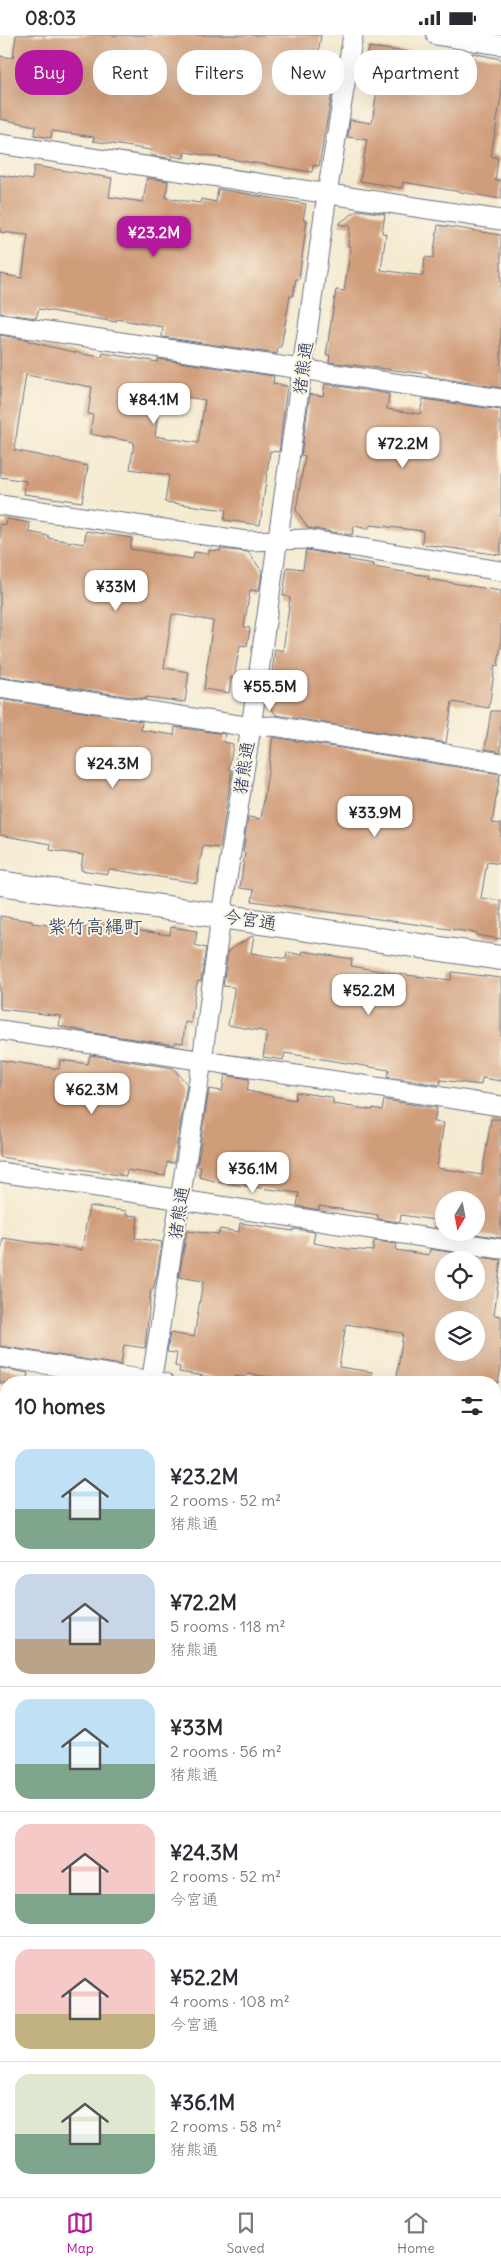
<!DOCTYPE html>
<html lang="en">
<head>
<meta charset="utf-8">
<style>
	body { margin:0; font-family:Delius,"Klee One",sans-serif; background:#f7f7f7; color:#2b2b33; height:100vh; display:flex; flex-direction:column; font-size:19px; white-space:nowrap }
	* { box-sizing:border-box; margin:0 }
	p { font-size:16px; color:#7c7c81 }
	.icon { flex:none; width:28px; height:28px; fill:none; stroke:currentColor; stroke-width:2; stroke-linecap:round; stroke-linejoin:round }
	.map { position:relative; flex:1; overflow:hidden }
	.side { position:absolute; left:0px; top:1341px; width:501px; height:821px; display:flex; flex-direction:column; background:#fff; border-radius:20px 20px 0 0; box-shadow:0 5px 20px #0002 }
	.side>* { flex:none }
	.banner { position:absolute; left:15px; top:15px; width:471px; height:45px; display:flex; gap:10px }
	.needle { width:32px; rotate:190deg }
	.controls { position:absolute; left:435px; top:1156px; display:grid; gap:10px }
	.controls a { display:grid; place-items:center; width:50px; height:50px; border-radius:50%; background:#fff; box-shadow:0 5px 20px #0002; font-size:25px }
	.price { position:absolute; translate:-50% -42px; padding:0 11px; border-radius:10px; background:#fff; color:#222; font-size:16px; line-height:32px; filter:drop-shadow(0 1px 2px #0008) }
	.price::after { content:''; position:absolute; left:50%; top:30px; width:15px; height:11px; margin-left:-8px; background:inherit; clip-path:polygon(0 0,100% 0,50% 100%) }
	.price.selected { background:#b5179e; color:#fff }
	ul { padding:0; list-style:none }
	li { display:flex; align-items:center; gap:15px; height:125px; padding:0 15px }
	li+li { border-top:1px solid #e1e1e2 }
	li span { display:grid; place-items:center; flex:none; width:140px; height:100px; border-radius:15px; color:#555 }
	li>.icon { margin-inline-start:auto }
	span .icon { width:60px; height:60px; fill:#fffc; stroke-width:1 }
	li b { font-size:21px }
	h2 { display:flex; justify-content:space-between; align-items:center; height:60px; padding:0 15px; font-size:21px }
	.chip { padding:0 18px; border-radius:20px; background:#fff; box-shadow:0 5px 20px #0002; font-size:18px; line-height:45px }
	.chip.selected { background:#b5179e; color:#fff }
	.status { display:flex; justify-content:space-between; align-items:center; height:35px; padding:0 25px; background:#fff; direction:ltr }
	.status svg { height:14px; fill:currentColor }
	.dock { display:flex; justify-content:space-around; align-items:center; height:70px; border-top:1px solid #e1e1e2; background:#fff; font-size:14px; color:#7c7c81 }
	.dock a { display:grid; justify-items:center; gap:2px }
	.dock .selected { color:#b5179e }
	.map>svg:first-child { display:block }
</style>
</head>
<body>
<div class="status"><b>08:03</b><svg viewBox="0 0 49 12"><path d="M0 12V9h3v3zM5 12V6h3v6zM10 12V3h3v9zM15 12V0h3v12zM26 1h20v11H26zM47 4h2v5h-2z"/></svg></div>
<div class="map">
<svg width="501" height="2162" viewBox="0 0 501 2162">
	<rect width="100%" height="100%" fill="#fcf5e5"/>
	<filter id="ink" filterUnits="userSpaceOnUse"><feTurbulence type="fractalNoise" baseFrequency=".02" numOctaves="2"/><feDisplacementMap in="SourceGraphic" scale="10" xChannelSelector="R" yChannelSelector="G"/><feConvolveMatrix kernelMatrix="1 2 1 2 8 2 1 2 1" color-interpolation-filters="sRGB"/></filter>
	<filter id="wash" filterUnits="userSpaceOnUse"><feTurbulence type="fractalNoise" baseFrequency=".0096" numOctaves="4" result="noise"/><feDisplacementMap in="SourceGraphic" scale="20" xChannelSelector="R" yChannelSelector="G"/><feGaussianBlur stdDeviation="1.12" result="paint"/><feColorMatrix in="noise" values="0 0 0 0 0 0 0 0 0 0 0 0 0 0 0 0 0 1.4 0 .05"/><feComposite in="paint" operator="in"/></filter>
	<g filter="url(#wash)">
		<rect width="100%" height="100%" fill="#f4ebd1"/>
		<g id="blocks">
			<!-- building -->
			<g fill="#d09d7a" fill-rule="evenodd">
				<polygon points="16,0 321,0 318,20 338,23 319,131 313,130 312,137 185,117 184,123 172,121 172,124 150,120 151,115 93,106 94,102 52,96 51,103 34,100 36,91 0,84 0,21 13,23"/>
				<polygon points="369,12 471,25 472,18 501,24 501,62 491,121 498,123 495,145 501,145 501,164 403,147 402,153 360,146 367,105 348,102 350,85 372,88 378,48 357,45 360,26 366,27"/>
				<polygon points="34,131 112,143 109,162 143,167 147,143 168,146 166,163 200,168 201,164 216,167 218,154 306,169 303,185 307,185 299,244 296,244 293,261 290,261 281,312 278,312 277,319 162,302 163,292 116,284 116,287 39,274 36,283 0,278 0,239 22,243 28,200 0,197 0,140 32,145"/>
				<polygon points="358,175 385,179 382,198 386,199 381,235 423,241 425,222 433,223 438,190 501,200 501,353 427,341 427,339 329,327 330,320 326,320 336,255 344,256 351,211 348,211 350,191 338,189"/>
				<path d="M0,300l28,5v1l23,6 37,8 14,2 1,-4 55,9v-3l116,17 -1,8 14,2 -8,66 -9,-1 -10,74 -36,-5 2,-10 -61,-8 4,-27 -39,-6 4,-27 -44,-8 3,-19 -5,-1 4,-27 -66,-12 -12,75 74,16 -6,36 -58,-8 2,-13 -26,-4zM161,358l44,7 -7,43 -43,-7z"/>
				<polygon points="325,349 389,359 387,374 420,379 423,364 501,375 501,520 422,509 423,496 370,490 369,494 354,491 352,500 308,493 296,475 305,421 301,420 310,359 323,361"/>
				<polygon points="7,484 30,488 29,497 49,501 48,503 84,509 86,496 132,503 130,514 193,524 194,517 209,519 209,515 220,516 220,514 248,517 262,536 259,556 250,555 244,592 250,593 247,611 240,610 234,643 231,642 229,658 204,654 213,586 172,579 164,633 189,637 185,667 146,662 146,664 0,642 0,489 6,490"/>
				<polygon points="306,515 349,522 348,524 355,526 374,529 373,532 428,541 428,544 501,556 501,609 498,631 495,630 489,673 452,667 446,708 276,680 268,668 275,614 283,616 290,563 283,560 287,532 303,534"/>
				<polygon points="0,664 142,686 141,695 174,700 175,692 225,699 223,707 233,709 229,734 232,735 220,813 203,811 197,848 109,834 108,839 81,835 83,820 50,815 51,809 0,800"/>
				<polygon points="491,676 501,676 501,717 485,714"/>
				<polygon points="273,702 500,739 492,788 501,789 501,829 487,827 481,863 501,866 501,904 476,900 477,898 252,866 254,855 240,853 245,817 243,817 248,782 261,784"/>
				<polygon points="0,881 32,886 32,888 82,894 82,892 97,894 97,890 170,900 171,892 197,896 195,910 206,913 201,947 198,946 195,956 191,988 185,987 183,1008 175,1007 175,1010 93,998 59,991 61,981 0,974"/>
				<polygon points="254,900 251,918 286,924 287,917 302,920 303,916 352,924 351,931 397,939 451,945 452,937 501,943 501,1046 482,1043 481,1050 441,1045 440,1050 387,1042 389,1035 285,1018 283,1025 263,1022 267,997 228,990 234,956 234,952 223,951 228,916"/>
				<polygon points="90,1020 173,1033 187,1049 174,1128 167,1127 165,1141 127,1135 126,1141 0,1122 0,1025 59,1034 60,1025 88,1029"/>
				<polygon points="225,1040 249,1044 247,1056 295,1065 296,1057 330,1062 333,1064 333,1069 373,1075 373,1073 382,1075 384,1065 437,1073 434,1087 444,1088 437,1133 482,1140 491,1084 501,1084 501,1203 468,1198 476,1198 476,1165 444,1165 444,1194 434,1192 435,1185 401,1180 400,1187 378,1184 378,1180 319,1171 319,1175 297,1171 299,1158 222,1148 199,1142 201,1132 197,1131 209,1054 222,1056"/>
				<polygon points="89,1171 126,1176 126,1180 138,1181 135,1203 162,1207 157,1239 153,1255 151,1254 145,1313 124,1310 121,1330 0,1311 0,1222 3,1203 82,1215"/>
				<path d="M240,1188l53,8 1,-2 21,3 -2,11 35,6 25,2 1,-10 23,3 -1,6 33,5 1,-6 71,11 -7,55 7,1v51l-3,16h-102l7,-50 -57,-9 -7,43 33,5v11h-55l-69,-9 -1,4 -12,-2v5l-56,-9 1,-5 -5,-1 2,-13 -10,-1 3,-19 24,4 9,-56 -24,-4 8,-46 32,3 1,-5 19,3zM444,1225h32v33h-32zM444,1285h32v33h-32z"/>
				<polygon points="0,1333 28,1338 26,1348 0,1348"/>
			</g>
		</g>
	</g>
	<g filter="url(#ink)">
		<use href="#blocks" fill-opacity="0" stroke="#677186" stroke-width="1"/>
		<g fill="none" stroke-linecap="round" stroke-linejoin="round">
			<defs>
				<g id="minor">
					<polyline points="436,0 501,10"/>
					<polyline points="0,109 501,185"/>
					<polyline points="0,289 501,364"/>
					<polyline points="0,470 246,506 306,504 501,536"/>
					<polyline points="0,653 251,692 274,691 501,728"/>
					<polyline points="0,995 501,1071"/>
					<polyline points="0,1137 501,1214"/>
					<polyline points="0,1322 165,1348"/>
					<polyline points="151,1348 202,1026 221,881 251,692 327,159 353,0"/>
					<polyline points="495,1398 501,1399"/>
					<polyline points="0,1511 6,1512"/>
					<polyline points="495,1584 501,1585"/>
					<polyline points="0,1688 6,1689"/>
					<polyline points="495,1763 501,1764"/>
					<polyline points="0,1875 6,1876"/>
					<polyline points="495,1981 501,1938"/>
					<polyline points="0,2002 6,2003"/>
					<polyline points="28,2162 29,2156"/>
					<polyline points="468,2162 469,2156"/>
				</g>
				<g id="tertiary">
					<polyline points="0,848 501,923"/>
					<polyline points="0,2130 6,2131"/>
					<polyline points="229,2156 280,2162"/>
				</g>
			</defs>
			<!-- minor casing -->
			<use href="#minor" stroke="#677186" stroke-width="21"/>
			<!-- tertiary casing -->
			<use href="#tertiary" stroke="#677186" stroke-width="26"/>
			<!-- minor -->
			<use href="#minor" stroke="#fff" stroke-width="19"/>
			<!-- tertiary -->
			<use href="#tertiary" stroke="#fff" stroke-width="24"/>
		</g>
	</g>
	<g text-anchor="middle" stroke-width="4" stroke-linejoin="round" paint-order="stroke">
		<!-- street labels -->
		<g font-size="18" fill="#1b2f5e" stroke="#fcf5e5">
			<text transform="translate(303 333) rotate(-82)" y="6">猪熊通</text>
			<text transform="translate(244 733) rotate(-81)" y="6">猪熊通</text>
			<text transform="translate(250 885) rotate(9)" y="6">今宮通</text>
			<text transform="translate(179 1178) rotate(-81)" y="6">猪熊通</text>
		</g>
		<!-- neighbourhood labels -->
		<g font-size="19" fill="#1b2f5e" stroke="#fcf5e5">
			<text x="95" y="898">紫竹高縄町</text>
		</g>
	</g>
</svg>
<div class="controls">
<a><svg class="needle" viewBox="-14 -14 28 28"><path d="M0-13l5 13h-10z" fill="#e53935"/><path d="M0 13l5-13h-10z" fill="#7c7c81"/></svg></a>
<a><svg class="icon" aria-label="locate" viewBox="0 0 24 24"><circle cx="12" cy="12" r="6"/><path d="M12 2v4M12 18v4M2 12h4M18 12h4"/></svg></a>
<a><svg class="icon" aria-label="layers" viewBox="0 0 24 24"><path d="M12 4l9 5-9 5-9-5zM3 14l9 5 9-5"/></svg></a>
</div>
<b class="price selected" style="left:154px;top:223px">¥23.2M</b>
<b class="price" style="left:154px;top:390px">¥84.1M</b>
<b class="price" style="left:403px;top:434px">¥72.2M</b>
<b class="price" style="left:116px;top:577px">¥33M</b>
<b class="price" style="left:270px;top:677px">¥55.5M</b>
<b class="price" style="left:113px;top:754px">¥24.3M</b>
<b class="price" style="left:375px;top:803px">¥33.9M</b>
<b class="price" style="left:369px;top:981px">¥52.2M</b>
<b class="price" style="left:92px;top:1080px">¥62.3M</b>
<b class="price" style="left:253px;top:1159px">¥36.1M</b>
<div class="banner">
<a class="chip selected">Buy</a>
<a class="chip">Rent</a>
<a class="chip">Filters</a>
<a class="chip">New</a>
<a class="chip">Apartment</a>
</div>
<section class="side">
<h2>10 homes<svg class="icon" aria-label="filters" viewBox="0 0 24 24"><path d="M4 7h16M4 17h16"/><circle cx="9" cy="7" r="2"/><circle cx="15" cy="17" r="2"/></svg></h2>
<ul>
<li><span style="background:linear-gradient(#bfe0f5 60%,#7fa58c 0)"><svg class="icon" aria-label="home" viewBox="0 0 24 24"><path d="M3 11l9-7 9 7M6 9v11h12V9"/></svg></span><div><b>¥23.2M</b><p>2 rooms · 52 m²</p><p>猪熊通</p></div></li>
<li><span style="background:linear-gradient(#c9d6e8 65%,#b9a48a 0)"><svg class="icon" aria-label="home" viewBox="0 0 24 24"><path d="M3 11l9-7 9 7M6 9v11h12V9"/></svg></span><div><b>¥72.2M</b><p>5 rooms · 118 m²</p><p>猪熊通</p></div></li>
<li><span style="background:linear-gradient(#bfe0f5 65%,#7fa58c 0)"><svg class="icon" aria-label="home" viewBox="0 0 24 24"><path d="M3 11l9-7 9 7M6 9v11h12V9"/></svg></span><div><b>¥33M</b><p>2 rooms · 56 m²</p><p>猪熊通</p></div></li>
<li><span style="background:linear-gradient(#f6c9c9 70%,#7fa58c 0)"><svg class="icon" aria-label="home" viewBox="0 0 24 24"><path d="M3 11l9-7 9 7M6 9v11h12V9"/></svg></span><div><b>¥24.3M</b><p>2 rooms · 52 m²</p><p>今宮通</p></div></li>
<li><span style="background:linear-gradient(#f6c9c9 65%,#c2b280 0)"><svg class="icon" aria-label="home" viewBox="0 0 24 24"><path d="M3 11l9-7 9 7M6 9v11h12V9"/></svg></span><div><b>¥52.2M</b><p>4 rooms · 108 m²</p><p>今宮通</p></div></li>
<li><span style="background:linear-gradient(#dfe7d0 60%,#7fa58c 0)"><svg class="icon" aria-label="home" viewBox="0 0 24 24"><path d="M3 11l9-7 9 7M6 9v11h12V9"/></svg></span><div><b>¥36.1M</b><p>2 rooms · 58 m²</p><p>猪熊通</p></div></li>
</ul>
</section>
</div>
<nav class="dock">
<a class="selected"><svg class="icon" aria-label="map" viewBox="0 0 24 24"><path d="M3 6l6-2 6 2 6-2v14l-6 2-6-2-6 2zM9 4v14M15 6v14"/></svg>Map</a>
<a><svg class="icon" aria-label="saved" viewBox="0 0 24 24"><path d="M7 4h10v16l-5-4-5 4z"/></svg>Saved</a>
<a><svg class="icon" aria-label="home" viewBox="0 0 24 24"><path d="M3 11l9-7 9 7M6 9v11h12V9"/></svg>Home</a>
</nav>
</body>
</html>
